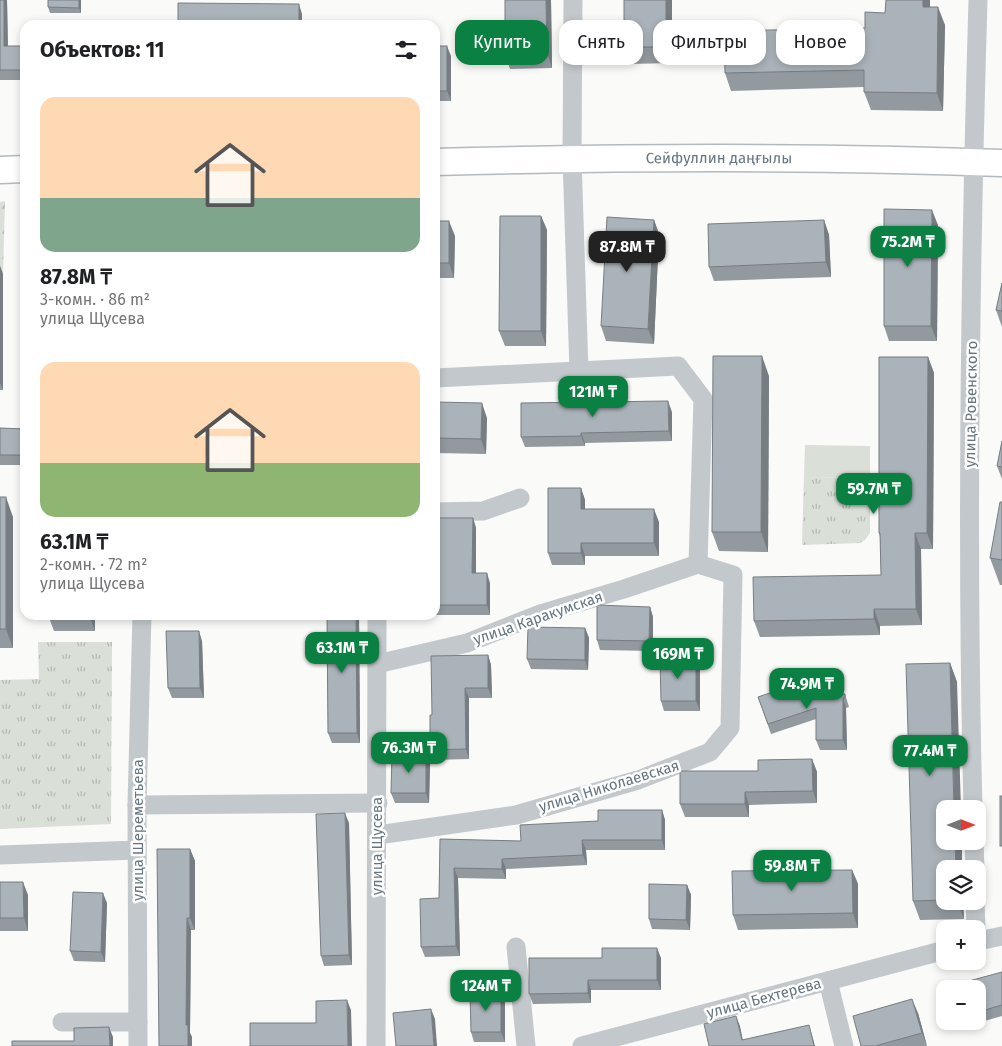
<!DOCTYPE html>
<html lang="ru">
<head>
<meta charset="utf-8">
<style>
	body { margin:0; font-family:"Fira Sans",sans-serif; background:#f2f2f2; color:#202124; height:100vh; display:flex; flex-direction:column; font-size:19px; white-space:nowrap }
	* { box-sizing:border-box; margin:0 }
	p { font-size:16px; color:#757577 }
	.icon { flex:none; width:28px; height:28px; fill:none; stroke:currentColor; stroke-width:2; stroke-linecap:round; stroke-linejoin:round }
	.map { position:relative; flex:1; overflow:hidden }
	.sheet { position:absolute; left:20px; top:20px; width:420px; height:600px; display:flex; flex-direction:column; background:#fff; border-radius:15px; box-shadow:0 2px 8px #0003 }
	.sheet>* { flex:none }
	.banner { position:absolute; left:455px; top:20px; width:471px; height:45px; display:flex; gap:10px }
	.needle { width:32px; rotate:90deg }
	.buttons { position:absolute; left:936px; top:800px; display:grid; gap:10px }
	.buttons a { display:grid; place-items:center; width:50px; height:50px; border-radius:10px; background:#fff; box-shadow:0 2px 8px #0003; font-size:25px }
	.price { position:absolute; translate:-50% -42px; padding:0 11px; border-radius:10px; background:#0b8043; color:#fff; font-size:16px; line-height:32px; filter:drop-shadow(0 1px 2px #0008) }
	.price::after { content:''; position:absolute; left:50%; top:30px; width:15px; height:11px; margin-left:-8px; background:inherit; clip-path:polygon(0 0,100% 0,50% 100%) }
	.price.current { background:#222; color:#fff }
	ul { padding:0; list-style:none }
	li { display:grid; align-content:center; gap:10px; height:265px; padding:0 20px }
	li span { display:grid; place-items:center; height:155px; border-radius:15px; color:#555 }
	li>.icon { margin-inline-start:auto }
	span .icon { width:90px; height:90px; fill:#fffc; stroke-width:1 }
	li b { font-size:21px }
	h2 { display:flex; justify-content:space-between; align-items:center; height:60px; padding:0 20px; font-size:21px }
	.chip { padding:0 18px; border-radius:15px; background:#fff; box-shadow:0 2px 8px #0003; font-size:18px; line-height:45px }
	.chip.current { background:#0b8043; color:#fff }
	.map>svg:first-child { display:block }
</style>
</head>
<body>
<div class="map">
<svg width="1002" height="1046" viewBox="0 0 1002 1046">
	<defs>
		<pattern id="grass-tufts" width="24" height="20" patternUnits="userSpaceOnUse" patternTransform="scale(1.25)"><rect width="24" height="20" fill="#dadfd7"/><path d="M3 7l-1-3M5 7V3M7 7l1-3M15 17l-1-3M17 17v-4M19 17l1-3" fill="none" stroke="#b4b9b4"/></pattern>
		<pattern id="forest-firs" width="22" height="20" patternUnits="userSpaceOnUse" patternTransform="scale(1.25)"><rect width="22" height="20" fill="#dadfd7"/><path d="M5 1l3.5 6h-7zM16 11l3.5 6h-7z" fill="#b4b9b4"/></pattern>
	</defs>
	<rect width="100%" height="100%" fill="#fafaf8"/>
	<!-- grass -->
	<g fill="url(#grass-tufts)">
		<polygon points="804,477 870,478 870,533 865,540 860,543 802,545"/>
		<polygon points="38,642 112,642 111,824 0,829 0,680 39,679"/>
	</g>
	<!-- forest -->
	<polygon fill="url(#forest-firs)" points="5,201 3,274 0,274 0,202"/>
	<!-- pitch -->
	<polygon fill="#dadfd7" points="805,445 870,446 870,478 804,477"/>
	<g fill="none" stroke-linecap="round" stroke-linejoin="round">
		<defs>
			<g id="secondary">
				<path id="s1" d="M435,162c189,-5 378,-6 567,1"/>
				<polyline points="0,170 25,169"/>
			</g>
		</defs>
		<!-- secondary casing -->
		<use href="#secondary" stroke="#b3babf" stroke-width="29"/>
		<!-- street -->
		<g stroke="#c3c8cc" stroke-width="19">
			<polyline points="573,0 572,158 579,371"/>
			<polyline points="435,378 678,366 703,399 698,564"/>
			<polyline points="435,512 483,511 520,498"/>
			<polyline points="377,664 467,643 540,614 624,589 698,564"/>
			<polyline points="137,805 378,803"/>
			<path d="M973,809c-7,-270 -3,-540 5,-809"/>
			<polyline points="378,835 516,815 638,780 710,752 730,728 733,575 698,564"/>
			<polyline points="974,841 975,869"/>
			<polyline points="0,855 137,850"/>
			<polyline points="975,901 976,929"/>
			<polyline points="978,941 1002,936"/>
			<polyline points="516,947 526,1046"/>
			<polyline points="828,981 844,1046"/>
			<polyline points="62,1022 138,1022"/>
			<polyline points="138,1046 137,805 142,615"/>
			<polyline points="376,1046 377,615"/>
			<polyline points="582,1046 945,950"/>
		</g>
		<!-- secondary -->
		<use href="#secondary" stroke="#fff" stroke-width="26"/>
	</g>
	<!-- wall -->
	<g fill="#929a9f">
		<polygon points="0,0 7,0 8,46 25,46 25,80 0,80"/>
		<polygon points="81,0 81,13 50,13 48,7"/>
		<polygon points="505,0 551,0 552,68 510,69 505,54"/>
		<polygon points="624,0 672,0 672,63 630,64 624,47"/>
		<polygon points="886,0 930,0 930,7 945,25 943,111 871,110 864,92 864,87 731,91 725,73 865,28 885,13"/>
		<polygon points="435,46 451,56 451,101 435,101"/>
		<polygon points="541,216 547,230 546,346 505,346 499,331"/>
		<polygon points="654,220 659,234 654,344 606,341 601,326"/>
		<polygon points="824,220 829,235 831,277 714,281 709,267"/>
		<polygon points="435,221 455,236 454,278 435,278"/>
		<polygon points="938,225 937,341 889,341 884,326"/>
		<polygon points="0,266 3,274 3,390 0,390"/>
		<polygon points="1002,283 1002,327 996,310"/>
		<polygon points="928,357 934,373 933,549 921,549 922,625 880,626 880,635 760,637 754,621 881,575 880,537 879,533"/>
		<polygon points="769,376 768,552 719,551 712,532"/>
		<polygon points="435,402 487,418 486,454 435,453"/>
		<polygon points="672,412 672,441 585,443 585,446 525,447 521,437"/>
		<polygon points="0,428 25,429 25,465 0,465"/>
		<polygon points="1002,441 1002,479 997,466"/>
		<polygon points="581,488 585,500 585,509 659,522 659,556 585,556 585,565 552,565 548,553"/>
		<polygon points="0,497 13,517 13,648 0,648"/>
		<polygon points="1002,502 1002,585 1000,585 990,558"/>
		<polygon points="435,518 473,518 476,528 476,573 490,583 490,615 435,615"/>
		<polygon points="650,607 653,617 653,651 600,650 597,640"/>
		<polygon points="48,615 95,615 95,631 54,631"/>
		<polygon points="327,615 359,615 360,743 332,743 328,733"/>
		<polygon points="585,628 589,638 588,670 531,669 527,659"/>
		<polygon points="202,641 204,698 172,698 168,688"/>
		<polygon points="488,655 491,665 492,698 469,698 469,759 434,760 430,750 432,715"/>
		<polygon points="950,663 957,682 945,869 945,901 963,901 964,919 920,920 913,901"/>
		<polygon points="700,670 700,711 664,711 661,701"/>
		<polygon points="845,694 849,707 846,708 847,750 820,750 816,740 816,719 771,734 758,697 800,695"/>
		<polygon points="812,759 817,772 817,803 749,805 749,817 685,817 680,804 758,771"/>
		<polygon points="430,764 429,803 395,803 391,793"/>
		<polygon points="662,810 665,820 665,850 586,850 587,865 506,869 506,879 458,878 460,956 425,957 421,947 439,898 440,839 521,841 598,821"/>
		<polygon points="349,823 352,965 324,966 321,956"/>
		<polygon points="190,849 195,861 195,930 191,930 190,1033 192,1037 159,1046"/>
		<polygon points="852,870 858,884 858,928 738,930 733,915"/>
		<polygon points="0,882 28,895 28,931 0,931"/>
		<polygon points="687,885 691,895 690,930 652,929 649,919"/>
		<polygon points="107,903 105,962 74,961 70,951"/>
		<polygon points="661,958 661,990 591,990 591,1003 533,1004 529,994"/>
		<polygon points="1002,972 1002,1016 960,1028 957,1021 978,1021 978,989"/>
		<polygon points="501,993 505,1003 505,1042 474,1042 471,1032"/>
		<polygon points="918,1013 927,1046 861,1046"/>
	</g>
	<!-- shaded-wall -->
	<g fill="#777d82">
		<polygon points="4,0 7,0 8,56 4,46"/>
		<polygon points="79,0 81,0 81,13 79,8"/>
		<polygon points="546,0 551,0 552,68 547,53"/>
		<polygon points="666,0 672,0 672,63 666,47"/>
		<polygon points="923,0 930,0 930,24 923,7"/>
		<polygon points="299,4 302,14 302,25 299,25"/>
		<polygon points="938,7 945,25 943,111 937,93"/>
		<polygon points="447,46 451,56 451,101 447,91"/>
		<polygon points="932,210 938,225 937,341 931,326"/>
		<polygon points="541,216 547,230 546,346 541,331"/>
		<polygon points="654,220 659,234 654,344 648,329"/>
		<polygon points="824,220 829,235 831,277 826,262"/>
		<polygon points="449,221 455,236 454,278 449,263"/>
		<polygon points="0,266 3,274 3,390 0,383"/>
		<polygon points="762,356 769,376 768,552 761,532"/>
		<polygon points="928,357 934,373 933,549 927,533"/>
		<polygon points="668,401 672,412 672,441 669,431"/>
		<polygon points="482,403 487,418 486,454 481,439"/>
		<polygon points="581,433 585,443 585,446 581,436"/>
		<polygon points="581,488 585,500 585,522 581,509"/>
		<polygon points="6,497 13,517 13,648 6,629"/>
		<polygon points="654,509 659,522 659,556 654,543"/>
		<polygon points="473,518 476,528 476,583 472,573"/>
		<polygon points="915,533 921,549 922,625 916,609"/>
		<polygon points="581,543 585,556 585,565 581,553"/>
		<polygon points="487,573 490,583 490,615 487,605"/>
		<polygon points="650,607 653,617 653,651 649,641"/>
		<polygon points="874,609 880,626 880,635 874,619"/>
		<polygon points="89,615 95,615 95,631"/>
		<polygon points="356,615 359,615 360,743 357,733"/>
		<polygon points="585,628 589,638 588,670 585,660"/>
		<polygon points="199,631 202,641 204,698 200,688"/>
		<polygon points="488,655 491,665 492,698 488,688"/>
		<polygon points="696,660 700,670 700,711 696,701"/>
		<polygon points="950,663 957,682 961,809 954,809"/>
		<polygon points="465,688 469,698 469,759 466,749"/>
		<polygon points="843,698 846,708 847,750 843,740"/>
		<polygon points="426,754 430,764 429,803 426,793"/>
		<polygon points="812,759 817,772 817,803 813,791"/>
		<polygon points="745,792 749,805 749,817 745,804"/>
		<polygon points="662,810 665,820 665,850 662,840"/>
		<polygon points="345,813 349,823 352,965 349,955"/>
		<polygon points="582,840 586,850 587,865 583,855"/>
		<polygon points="955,841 962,841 962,869 956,869"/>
		<polygon points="190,849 195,861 195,930 190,918"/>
		<polygon points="502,859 506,869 506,879 502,869"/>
		<polygon points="454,868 458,878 460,956 456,946"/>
		<polygon points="852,870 858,884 858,928 853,913"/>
		<polygon points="23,882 28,895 28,931 24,918"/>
		<polygon points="687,885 691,895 690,930 686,920"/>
		<polygon points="103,893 107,903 105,962 101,952"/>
		<polygon points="957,901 963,901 964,919"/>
		<polygon points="187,918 191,930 190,1033 192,1037 192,1046 188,1046 186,1025"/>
		<polygon points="657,948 661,958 661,990 657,980"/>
		<polygon points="588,980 591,990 591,1003 588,993"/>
		<polygon points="501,993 505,1003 505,1042 501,1032"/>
		<polygon points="912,999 918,1013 927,1046 922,1033"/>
		<polygon points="347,1000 351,1010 352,1046 348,1046"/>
		<polygon points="431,1009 435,1019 437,1046 434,1046"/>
		<polygon points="736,1016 740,1026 744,1046 742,1040"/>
		<polygon points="809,1025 812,1035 815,1046 814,1046"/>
		<polygon points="109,1027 113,1037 113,1046 110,1046"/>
	</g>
	<!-- building -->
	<g fill="#aab3b9" stroke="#777d82">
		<polygon points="0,0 4,0 4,46 25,46 25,70 0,70"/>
		<polygon points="48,0 79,0 79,8 48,7"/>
		<polygon points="505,0 546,0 547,53 505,54"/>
		<rect x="624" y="0" width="42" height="47"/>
		<polygon points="886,0 923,0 923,7 938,7 937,93 864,92 864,70 725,73 724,31 865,28 865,12 885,13"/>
		<polygon points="178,3 299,4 299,25 178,25"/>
		<rect x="435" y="46" width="12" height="45"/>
		<polygon points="884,209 932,210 931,326 884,326"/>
		<polygon points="500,216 541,216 541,331 499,331"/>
		<polygon points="607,217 654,220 648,329 601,326"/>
		<polygon points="824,220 826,262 709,267 708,224"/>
		<rect x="435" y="221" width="14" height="42"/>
		<polygon points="1002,283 1002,311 996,310"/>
		<polygon points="713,356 762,356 761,532 712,532"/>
		<polygon points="879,357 928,357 927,533 915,533 916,609 874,609 874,619 754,621 753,577 881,575 880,533 879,533"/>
		<polygon points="668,401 669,431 581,433 581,436 521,437 521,403"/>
		<polygon points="435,402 482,403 481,439 435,438"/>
		<polygon points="0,428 25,429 25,455 0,455"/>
		<polygon points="1002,441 1002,467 997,466"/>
		<polygon points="548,488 581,488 581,509 654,509 654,543 581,543 581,553 548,553"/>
		<rect x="0" y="497" width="6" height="132"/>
		<polygon points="1000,502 1002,502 1002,560 990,558"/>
		<polygon points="435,518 473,518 472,573 487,573 487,605 435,605"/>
		<polygon points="597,605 650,607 649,641 597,640"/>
		<polygon points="327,615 356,615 357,733 328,733"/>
		<polygon points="528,627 585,628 585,660 527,659"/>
		<polygon points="166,631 199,631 200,688 168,688"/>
		<polygon points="488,655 488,688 465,688 466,749 430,750 430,715 432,715 431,656"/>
		<polygon points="660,660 696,660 696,701 661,701"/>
		<polygon points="950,663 954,809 945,809 945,841 955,841 956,869 945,869 945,900 913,901 906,664"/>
		<polygon points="796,684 799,695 845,694 845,697 843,698 843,740 816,740 816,708 768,724 758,697"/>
		<polygon points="392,754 426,754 426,793 391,793"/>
		<polygon points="812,759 813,791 745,792 745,804 680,804 680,771 758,771 758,760"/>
		<rect x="1000" y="796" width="2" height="50"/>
		<polygon points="598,810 662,810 662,840 582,840 583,855 502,859 502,869 454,868 456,946 421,947 420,899 439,898 440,839 521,841 520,825 598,821"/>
		<polygon points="345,813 349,955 321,956 316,814"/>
		<polygon points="157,849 190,849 190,918 187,918 186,1025 188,1025 188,1046 159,1046"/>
		<polygon points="852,870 853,913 733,915 732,871"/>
		<polygon points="0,882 23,882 24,918 0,918"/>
		<polygon points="649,884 687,885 686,920 649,919"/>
		<polygon points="73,892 103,893 101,952 70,951"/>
		<polygon points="602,948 657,948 657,980 588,980 588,993 529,994 529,958 602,958"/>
		<polygon points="1002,972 1002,1005 978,1012 978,989 948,989 947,987"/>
		<polygon points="470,993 501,993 501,1032 471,1032"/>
		<polygon points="912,999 922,1033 875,1046 861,1046 853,1016"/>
		<polygon points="347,1000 348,1046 250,1046 250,1023 316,1023 316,1001"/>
		<polygon points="431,1009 434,1046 396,1046 393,1013"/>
		<polygon points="736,1016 742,1040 809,1025 814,1046 709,1046 704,1024"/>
		<polygon points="109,1027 110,1046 12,1046 12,1041 74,1041 74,1028"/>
	</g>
	<g text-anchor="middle" stroke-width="5" stroke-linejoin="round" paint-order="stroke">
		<!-- street labels -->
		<g font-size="15" fill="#657683" stroke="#fff">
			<text dy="5" stroke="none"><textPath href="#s1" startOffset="284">Сейфуллин даңғылы</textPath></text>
			<text transform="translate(971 404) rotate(-89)" y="5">улица Ровенского</text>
			<text transform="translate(538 618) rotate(-19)" y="5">улица Каракумская</text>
			<text transform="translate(609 786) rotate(-17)" y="5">улица Николаевская</text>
			<text transform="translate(138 830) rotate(-90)" y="5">улица Шереметьева</text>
			<text transform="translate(377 846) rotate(-90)" y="5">улица Щусева</text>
			<text transform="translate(764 998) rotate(-15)" y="5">улица Бехтерева</text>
		</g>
	</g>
</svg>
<div class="buttons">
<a><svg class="needle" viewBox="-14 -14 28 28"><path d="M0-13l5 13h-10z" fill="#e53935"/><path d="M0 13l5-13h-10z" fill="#757577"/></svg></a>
<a><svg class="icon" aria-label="layers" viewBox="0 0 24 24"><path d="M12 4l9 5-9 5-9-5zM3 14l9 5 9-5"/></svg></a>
<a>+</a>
<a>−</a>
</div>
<b class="price" style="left:908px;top:268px">75.2M ₸</b>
<b class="price current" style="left:627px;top:273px">87.8M ₸</b>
<b class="price" style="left:593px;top:418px">121M ₸</b>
<b class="price" style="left:874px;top:515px">59.7M ₸</b>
<b class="price" style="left:342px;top:674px">63.1M ₸</b>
<b class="price" style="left:678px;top:680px">169M ₸</b>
<b class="price" style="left:807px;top:710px">74.9M ₸</b>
<b class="price" style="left:409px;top:774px">76.3M ₸</b>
<b class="price" style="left:930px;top:777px">77.4M ₸</b>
<b class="price" style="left:792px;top:892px">59.8M ₸</b>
<b class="price" style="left:486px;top:1012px">124M ₸</b>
<div class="banner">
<a class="chip current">Купить</a>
<a class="chip">Снять</a>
<a class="chip">Фильтры</a>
<a class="chip">Новое</a>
</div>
<section class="sheet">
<h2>Объектов: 11<svg class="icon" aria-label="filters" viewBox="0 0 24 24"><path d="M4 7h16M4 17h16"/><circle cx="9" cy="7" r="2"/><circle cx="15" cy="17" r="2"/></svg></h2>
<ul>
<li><span style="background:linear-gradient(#ffd9b3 65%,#7fa58c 0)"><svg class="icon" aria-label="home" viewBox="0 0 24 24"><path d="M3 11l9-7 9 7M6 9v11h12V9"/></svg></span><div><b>87.8M ₸</b><p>3-комн. · 86 m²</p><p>улица Щусева</p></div></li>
<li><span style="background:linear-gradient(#ffd9b3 65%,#8fb573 0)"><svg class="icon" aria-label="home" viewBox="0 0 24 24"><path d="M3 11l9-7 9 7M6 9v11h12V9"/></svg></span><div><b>63.1M ₸</b><p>2-комн. · 72 m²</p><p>улица Щусева</p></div></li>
</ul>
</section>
</div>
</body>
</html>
